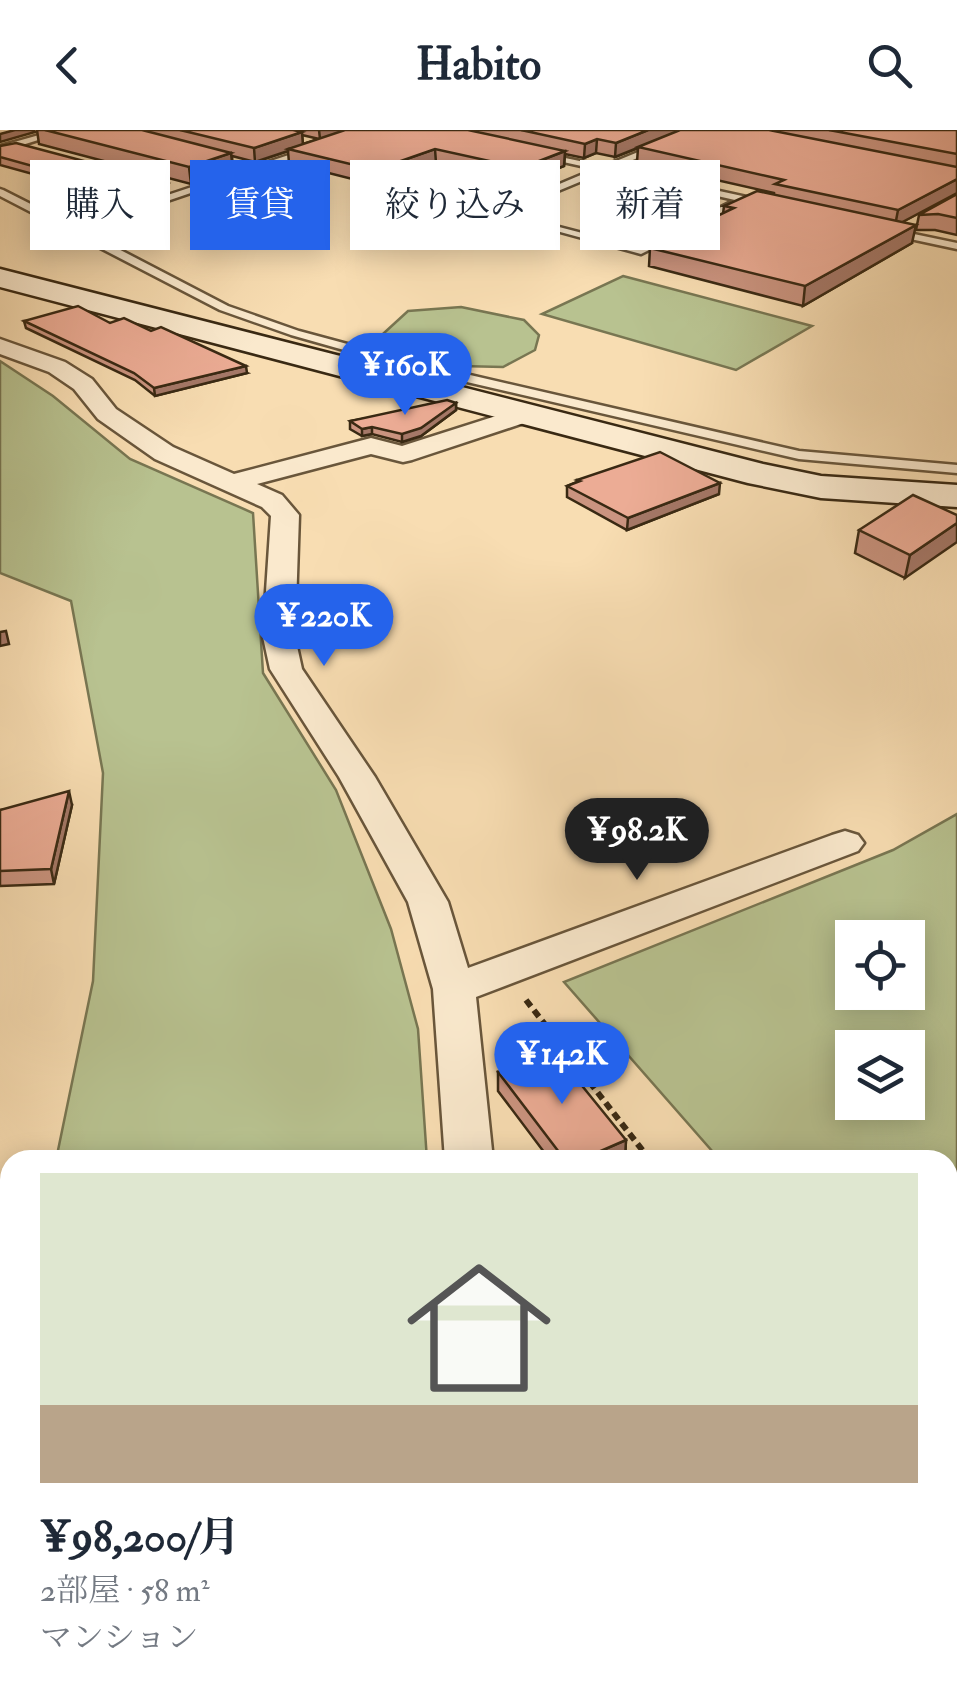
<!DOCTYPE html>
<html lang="ja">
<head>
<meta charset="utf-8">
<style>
	body { margin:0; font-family:"IM FELL Double Pica","Noto Serif JP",serif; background:#f6f6f7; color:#1f2937; height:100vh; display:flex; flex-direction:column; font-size:38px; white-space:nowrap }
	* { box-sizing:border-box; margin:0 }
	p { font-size:32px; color:#747a83 }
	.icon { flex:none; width:55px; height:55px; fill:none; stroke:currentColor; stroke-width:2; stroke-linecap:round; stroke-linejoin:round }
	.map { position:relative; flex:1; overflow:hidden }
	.details { position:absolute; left:0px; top:1020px; width:958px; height:550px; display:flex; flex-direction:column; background:#fff; border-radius:30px 30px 0 0; box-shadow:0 5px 25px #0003 }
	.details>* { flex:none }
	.hud { position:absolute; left:30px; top:30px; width:898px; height:90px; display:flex; gap:20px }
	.tools { position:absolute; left:835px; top:790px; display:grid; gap:20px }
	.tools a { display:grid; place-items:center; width:90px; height:90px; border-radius:0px; background:#fff; box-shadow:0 5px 25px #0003; font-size:50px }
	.price { position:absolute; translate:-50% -85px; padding:0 22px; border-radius:35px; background:#2563eb; color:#fff; font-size:32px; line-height:65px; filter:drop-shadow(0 2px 5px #0008) }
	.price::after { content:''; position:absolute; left:50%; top:60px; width:30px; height:22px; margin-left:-15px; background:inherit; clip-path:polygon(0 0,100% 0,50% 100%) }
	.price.current { background:#222; color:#fff }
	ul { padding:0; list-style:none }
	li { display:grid; align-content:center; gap:20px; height:530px; padding:0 40px }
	li span { display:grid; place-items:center; height:310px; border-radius:0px; color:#555 }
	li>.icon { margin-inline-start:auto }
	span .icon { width:180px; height:180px; fill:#fffc; stroke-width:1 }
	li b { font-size:42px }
	.pill { padding:0 35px; border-radius:0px; background:#fff; box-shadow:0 5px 25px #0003; font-size:35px; line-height:90px }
	.pill.current { background:#2563eb; color:#fff }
	header { display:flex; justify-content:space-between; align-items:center; height:130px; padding:0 40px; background:#fff; font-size:45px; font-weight:700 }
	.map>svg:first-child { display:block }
</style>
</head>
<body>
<header><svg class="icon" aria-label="back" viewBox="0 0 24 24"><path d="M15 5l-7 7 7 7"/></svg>Habito<svg class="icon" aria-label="search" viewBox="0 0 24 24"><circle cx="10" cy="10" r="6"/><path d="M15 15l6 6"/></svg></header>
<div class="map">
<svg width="957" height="1570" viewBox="0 0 957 1570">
	<rect width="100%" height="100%" fill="#f8ddb2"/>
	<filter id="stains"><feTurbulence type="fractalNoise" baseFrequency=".002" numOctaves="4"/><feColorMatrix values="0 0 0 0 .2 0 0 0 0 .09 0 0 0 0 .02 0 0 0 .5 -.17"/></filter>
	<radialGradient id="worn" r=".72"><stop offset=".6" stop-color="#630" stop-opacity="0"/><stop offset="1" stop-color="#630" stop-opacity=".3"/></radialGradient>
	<!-- green -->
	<g fill="#b8c290" stroke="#787652" stroke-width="2.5" fill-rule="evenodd">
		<polygon points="623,146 812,196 736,240 542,184"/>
		<polygon points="461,177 524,190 539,205 535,220 503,237 460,236 409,224 384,203 408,181"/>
		<polygon points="0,231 53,266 130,329 253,383 263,543 336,660 391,799 418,899 427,1030 56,1030 93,851 103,643 71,471 0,443"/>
		<path d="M957,684v472l-9,7v-133h-228l-156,-178 329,-132zM852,808h56v54h-56zM852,918h56v54h-56z"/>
		<polygon points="10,1253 10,1560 453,1560 454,1570 0,1570 0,1302"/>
	</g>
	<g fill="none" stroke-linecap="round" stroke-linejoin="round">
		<defs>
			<g id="lane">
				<polygon points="57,0 70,0 0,22 0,16"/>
				<path d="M692,0h11l-89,38 151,33 3,5 -23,-4 -104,52 -150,-41 104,-44 -59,-13v-4l68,14zM606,41l129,29 -95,48 -135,-35z"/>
				<polygon points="310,18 317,20 82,100 228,176 299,201 414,232 799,321 957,335 957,343 799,329 411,239 291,205 220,180 0,66 0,59 3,60 74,96"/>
				<polygon points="890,99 957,113 957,119 887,104"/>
			</g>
			<g id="street">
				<polygon points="0,209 65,232 92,249 116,279 173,317 234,344 371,308 402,316 518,279 536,279 540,284 536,289 412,330 403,332 371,324 257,354 282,365 299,385 295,507 302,539 375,647 448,772 468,838 832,705 845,701 858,705 864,713 858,721 476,867 493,1030 445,1030 433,859 408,772 339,647 270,539 263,507 271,386 262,377 155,329 98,289 74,259 49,242 0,224"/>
				<polygon points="957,1516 957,1570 860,1570 865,1560 948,1560 948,1519"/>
				<polygon points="474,1560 536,1560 538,1570 474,1570"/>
			</g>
			<polygon id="secondary" points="0,139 763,334 821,346 957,355 957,377 821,368 748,353 0,157"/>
		</defs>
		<!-- lane casing -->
		<use href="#lane" stroke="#69563b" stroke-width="5"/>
		<!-- street casing -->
		<use href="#street" stroke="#69563b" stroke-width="5"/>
		<!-- secondary casing -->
		<use href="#secondary" stroke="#392913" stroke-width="5"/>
		<!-- path-far1 -->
		<polyline stroke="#392913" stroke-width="6" stroke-dasharray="8 5" stroke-linecap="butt" points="526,870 650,1030"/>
		<!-- path -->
		<polyline stroke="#392913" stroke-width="9" stroke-dasharray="10 8" stroke-linecap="butt" points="948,1414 957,1427"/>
		<!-- lane -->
		<use href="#lane" fill="#fae9cd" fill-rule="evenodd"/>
		<!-- street -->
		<use href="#street" fill="#fae9cd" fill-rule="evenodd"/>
		<!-- secondary -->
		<use href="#secondary" fill="#fae9cd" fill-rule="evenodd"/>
	</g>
	<!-- wall -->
	<g fill="#cb9480" stroke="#392913" stroke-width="2.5" fill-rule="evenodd">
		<path d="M37,0h920v63l-55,29 10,21 -109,63 -154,-40 1,-18 73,-34 1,-8 50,-11v-2l-137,-31 1,-14 -23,9 -19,-4 -12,5 -19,-4 -1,12 -43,17 -85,-20 -60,22 -87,-22 -1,-12 -33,11 -23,-6 1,14 -42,14 -152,-40zM302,5l17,4 -16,5z"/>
		<polygon points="0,16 167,53 168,61 134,72 0,35"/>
		<polygon points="957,64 957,105 935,100 916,100 919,85"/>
		<polygon points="24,191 110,193 247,243 155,266 135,250 26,198"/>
		<polygon points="456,273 456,280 421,306 402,312 372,304 362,306 350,299 350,291"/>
		<polygon points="577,350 719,364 627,400 567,367 567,356 577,352"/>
		<polygon points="957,385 905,448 855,423 859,400"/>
		<polygon points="72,675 54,754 0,756 0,680"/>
		<polygon points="498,942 626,1010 625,1029 550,1030 498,961"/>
	</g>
	<!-- shaded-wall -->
	<g fill="#a57868" stroke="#392913" stroke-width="2.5">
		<polygon points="15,0 34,0 35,2 0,12 0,4"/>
		<polygon points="319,0 359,0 320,9"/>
		<polygon points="648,0 682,0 615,27 616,13"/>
		<polygon points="302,2 303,16 288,19 288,21 255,32 254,18"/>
		<polygon points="597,9 596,23 584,28 585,14"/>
		<polygon points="435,19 436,33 376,55 375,40"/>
		<polygon points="565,21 564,36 521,53 521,38"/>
		<polygon points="231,23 233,40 191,54 189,37"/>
		<polygon points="957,49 957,63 895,96 898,80"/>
		<polygon points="167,53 168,61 134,72 133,64"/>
		<polygon points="916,95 912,113 803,176 805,156"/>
		<polygon points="246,236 247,243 155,266 154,258"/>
		<polygon points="456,273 456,280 421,306 402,312 402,304"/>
		<polygon points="372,297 372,304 362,306 362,299"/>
		<polygon points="720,353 719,364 627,400 628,388"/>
		<polygon points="957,393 957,412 905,448 910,425"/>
		<polygon points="6,501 9,514 0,516 0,502"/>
		<polygon points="69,661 72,675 54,754 51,739"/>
		<polygon points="626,1010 625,1029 622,1030 580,1030"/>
	</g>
	<!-- building -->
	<g fill="#ecac95" stroke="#392913" stroke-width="2.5">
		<polygon points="45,0 142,0 231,23 189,37"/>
		<polygon points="180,0 293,0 302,2 254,18"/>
		<polygon points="345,0 468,0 565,21 521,38 435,19 375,40 288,19"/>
		<polygon points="521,0 648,0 616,13 597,9 585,14"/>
		<polygon points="680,0 769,0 957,37 957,49 898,80 775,54 784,50 638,17"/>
		<polygon points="829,0 957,0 957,24"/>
		<polygon points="16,13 167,53 133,64 0,27 0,16"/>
		<polygon points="757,61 916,95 805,156 650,118 734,78 724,76"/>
		<polygon points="957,64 957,88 938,84 919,85"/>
		<polygon points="78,176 110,193 124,188 151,201 161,197 246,236 154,258 134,243 24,191"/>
		<polygon points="447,270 456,273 421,298 402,304 372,297 362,299 350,291"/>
		<polygon points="660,322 720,353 628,388 567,356 580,351 577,350"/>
		<polygon points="913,365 957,385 957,393 910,425 859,400"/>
		<polygon points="69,661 51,739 0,741 0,680"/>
		<polygon points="553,920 626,1010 580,1030 565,1030 498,942"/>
	</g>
	<rect width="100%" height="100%" filter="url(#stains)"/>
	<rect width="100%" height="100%" fill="url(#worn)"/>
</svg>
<div class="tools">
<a><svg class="icon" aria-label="locate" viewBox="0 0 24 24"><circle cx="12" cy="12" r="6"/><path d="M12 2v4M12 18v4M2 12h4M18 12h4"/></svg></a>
<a><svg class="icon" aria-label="layers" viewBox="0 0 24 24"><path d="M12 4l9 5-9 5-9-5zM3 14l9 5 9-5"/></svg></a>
</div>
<b class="price" style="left:405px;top:288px">¥160K</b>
<b class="price" style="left:324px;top:539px">¥220K</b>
<b class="price current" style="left:637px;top:753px">¥98.2K</b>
<b class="price" style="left:562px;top:977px">¥142K</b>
<div class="hud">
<a class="pill">購入</a>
<a class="pill current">賃貸</a>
<a class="pill">絞り込み</a>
<a class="pill">新着</a>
</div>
<section class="details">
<ul>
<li><span style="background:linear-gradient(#dfe7d0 75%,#b9a48a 0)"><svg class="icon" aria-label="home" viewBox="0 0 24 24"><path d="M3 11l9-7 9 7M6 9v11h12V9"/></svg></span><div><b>¥98,200/月</b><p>2部屋 · 58 m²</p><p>マンション</p></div></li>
</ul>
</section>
</div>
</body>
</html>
